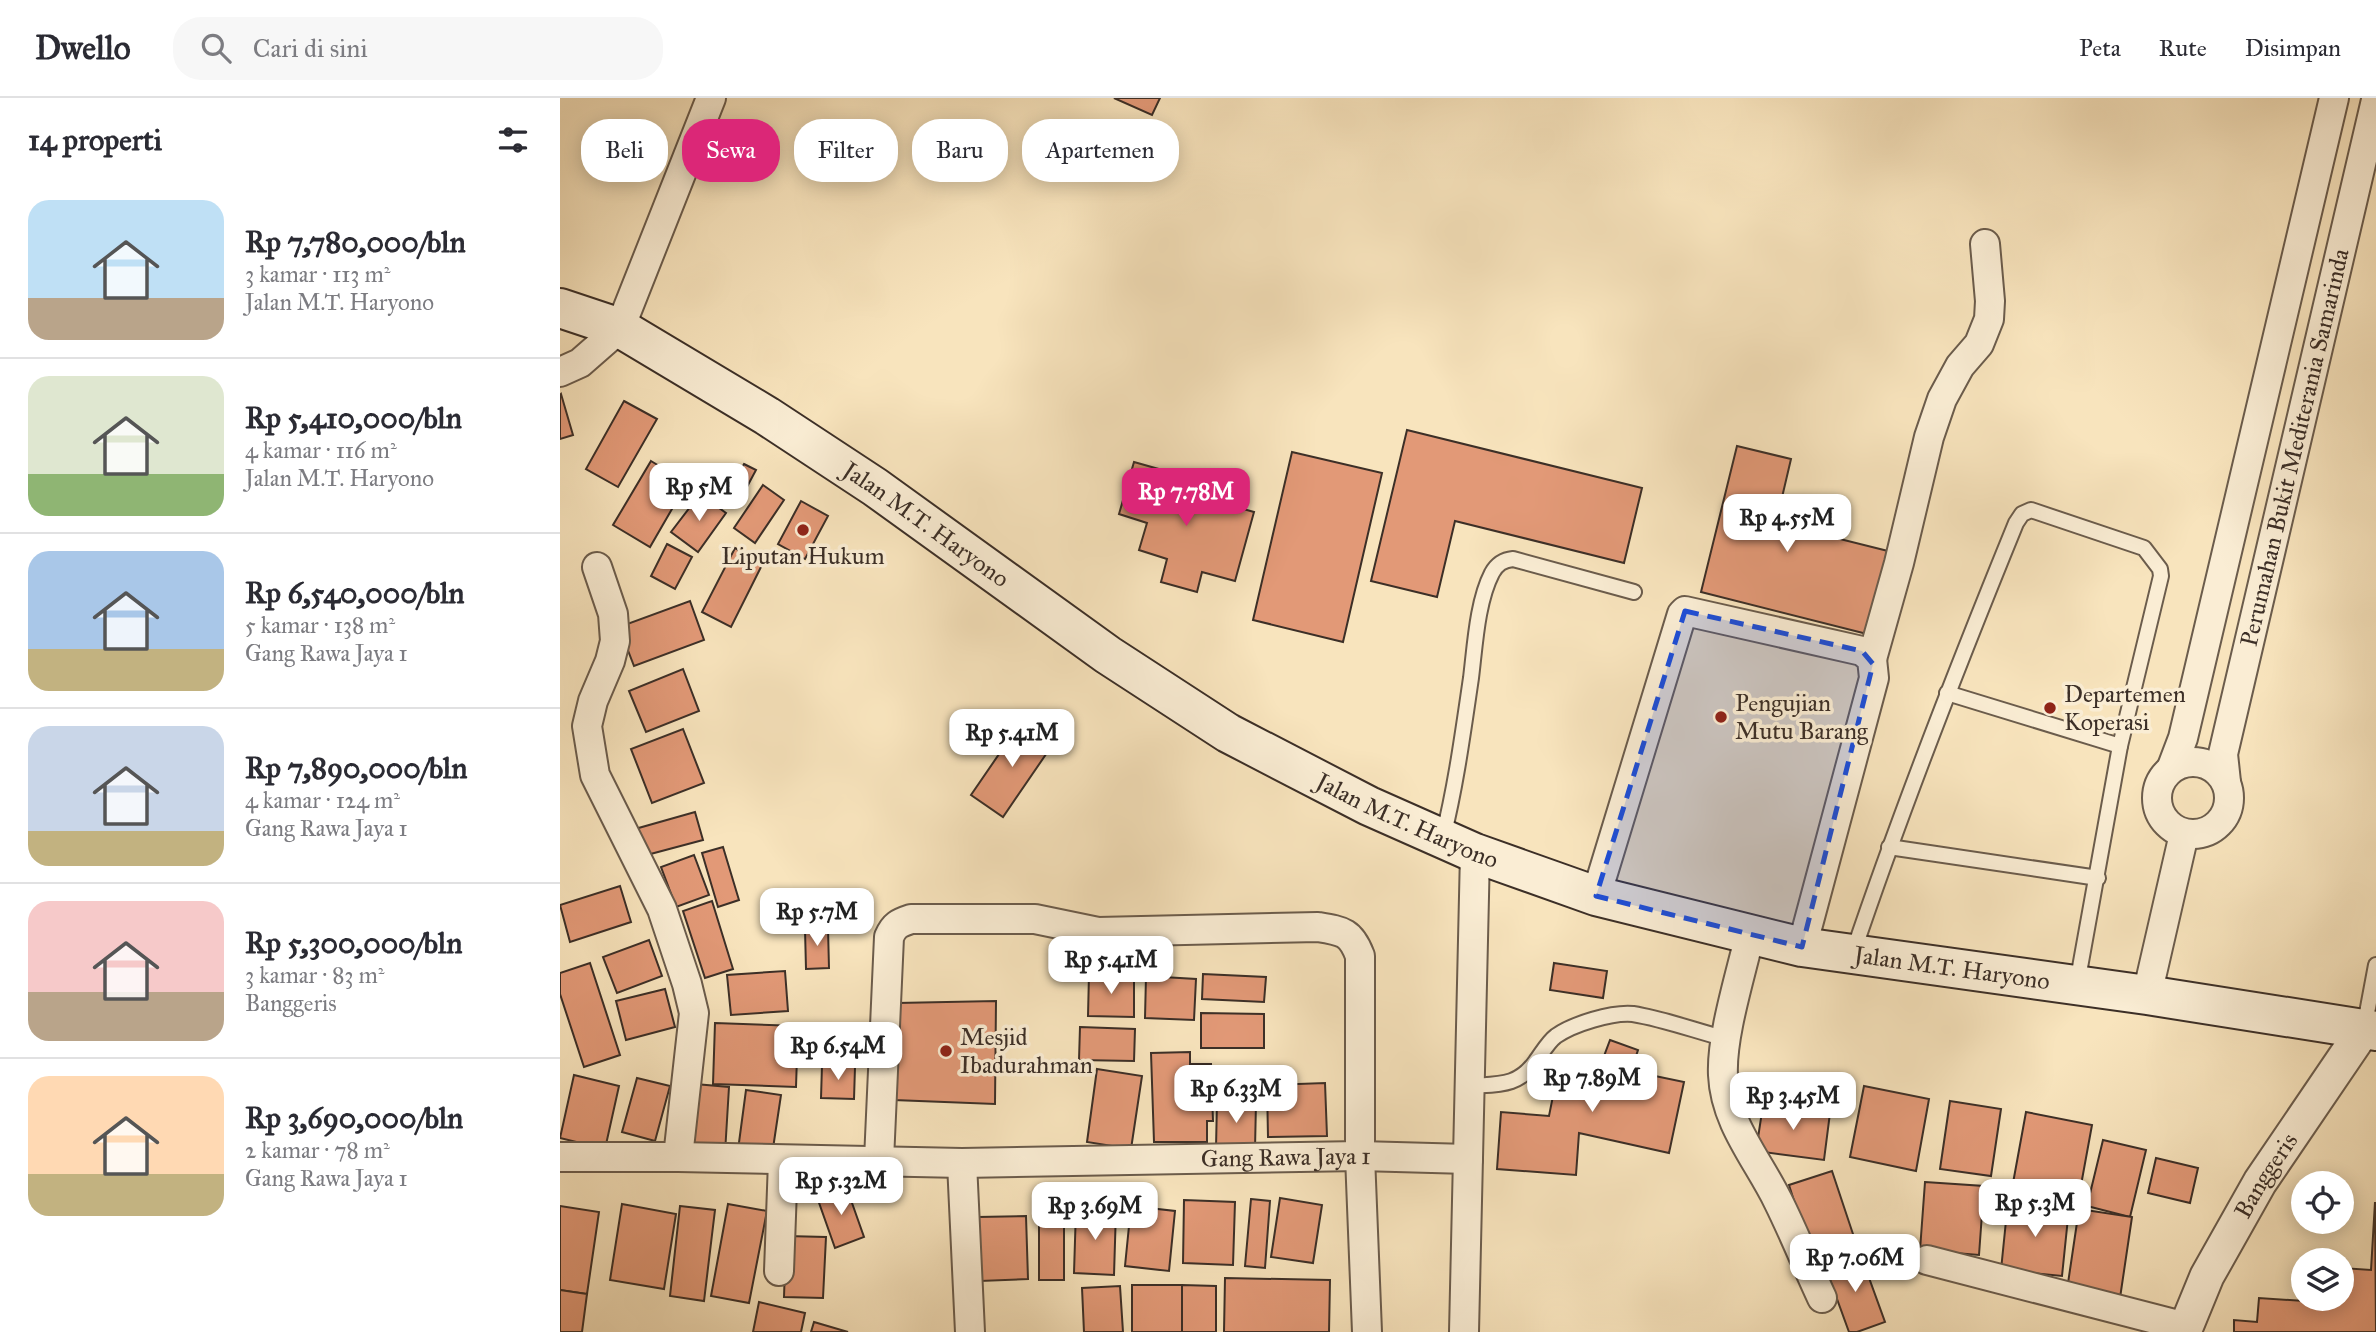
<!DOCTYPE html>
<html lang="id">
<head>
<meta charset="utf-8">
<style>
	body { margin:0; font-family:"IM FELL Great Primer",serif; background:#f7f7f7; color:#2b2b33; height:100vh; display:flex; flex-direction:column; font-size:26px; white-space:nowrap }
	* { box-sizing:border-box; margin:0 }
	p { font-size:23px; color:#7c7c81 }
	.icon { flex:none; width:38px; height:38px; fill:none; stroke:currentColor; stroke-width:2; stroke-linecap:round; stroke-linejoin:round }
	.map { position:relative; flex:1; overflow:hidden }
	.details { display:flex; flex-direction:column; background:#fff; width:560px }
	.details>* { flex:none }
	.top-card { position:absolute; left:21px; top:21px; width:665px; height:63px; display:flex; gap:14px }
	.fabs { position:absolute; left:1731px; top:1073px; display:grid; gap:14px }
	.fabs a { display:grid; place-items:center; width:63px; height:63px; border-radius:50%; background:#fff; box-shadow:0 4px 18px #0003; font-size:35px }
	.price { position:absolute; translate:-50% -60px; padding:0 16px; border-radius:14px; background:#fff; color:#222; font-size:23px; line-height:46px; filter:drop-shadow(0 2px 4px #0008) }
	.price::after { content:''; position:absolute; left:50%; top:42px; width:21px; height:16px; margin-left:-10px; background:inherit; clip-path:polygon(0 0,100% 0,50% 100%) }
	.price.current { background:#db2777; color:#fff }
	ul { padding:0; list-style:none }
	li { display:flex; align-items:center; gap:21px; height:175px; padding:0 28px }
	li+li { border-top:2px solid #e1e1e2 }
	li span { display:grid; place-items:center; flex:none; width:196px; height:140px; border-radius:21px; color:#555 }
	li>.icon { margin-inline-start:auto }
	span .icon { width:84px; height:84px; fill:#fffc; stroke-width:1 }
	li b { font-size:30px }
	h2 { display:flex; justify-content:space-between; align-items:center; height:84px; padding:0 28px; font-size:30px }
	.chip { padding:0 24px; border-radius:28px; background:#fff; box-shadow:0 4px 18px #0003; font-size:24px; line-height:63px }
	.chip.current { background:#db2777; color:#fff }
	header { display:flex; align-items:center; gap:42px; box-sizing:border-box; height:98px; padding:0 35px; background:#fff; border-bottom:2px solid #e1e1e2 }
	header strong { font-size:33px }
	nav { display:flex; gap:38px; margin-inline-start:auto; font-size:24px }
	.search { width:490px; height:63px; background:#f7f7f7; display:flex; align-items:center; gap:18px; box-sizing:border-box; padding:0 24px; border-radius:28px; color:#7c7c81; font-size:26px }
	main { display:flex; flex:1; min-height:0 }
	.map>svg:first-child { display:block }
</style>
</head>
<body>
<header>
<strong>Dwello</strong>
<div class="search"><svg class="icon" aria-label="search" viewBox="0 0 24 24"><circle cx="10" cy="10" r="6"/><path d="M15 15l6 6"/></svg>Cari di sini</div>
<nav><a>Peta</a><a>Rute</a><a>Disimpan</a></nav>
</header>
<main>
<section class="details">
<h2>14 properti<svg class="icon" aria-label="filters" viewBox="0 0 24 24"><path d="M4 7h16M4 17h16"/><circle cx="9" cy="7" r="2"/><circle cx="15" cy="17" r="2"/></svg></h2>
<ul>
<li><span style="background:linear-gradient(#bfe0f5 70%,#b9a48a 0)"><svg class="icon" aria-label="home" viewBox="0 0 24 24"><path d="M3 11l9-7 9 7M6 9v11h12V9"/></svg></span><div><b>Rp 7,780,000/bln</b><p>3 kamar · 113 m²</p><p>Jalan M.T. Haryono</p></div></li>
<li><span style="background:linear-gradient(#dfe7d0 70%,#8fb573 0)"><svg class="icon" aria-label="home" viewBox="0 0 24 24"><path d="M3 11l9-7 9 7M6 9v11h12V9"/></svg></span><div><b>Rp 5,410,000/bln</b><p>4 kamar · 116 m²</p><p>Jalan M.T. Haryono</p></div></li>
<li><span style="background:linear-gradient(#a9c7e8 70%,#c2b280 0)"><svg class="icon" aria-label="home" viewBox="0 0 24 24"><path d="M3 11l9-7 9 7M6 9v11h12V9"/></svg></span><div><b>Rp 6,540,000/bln</b><p>5 kamar · 138 m²</p><p>Gang Rawa Jaya 1</p></div></li>
<li><span style="background:linear-gradient(#c9d6e8 75%,#c2b280 0)"><svg class="icon" aria-label="home" viewBox="0 0 24 24"><path d="M3 11l9-7 9 7M6 9v11h12V9"/></svg></span><div><b>Rp 7,890,000/bln</b><p>4 kamar · 124 m²</p><p>Gang Rawa Jaya 1</p></div></li>
<li><span style="background:linear-gradient(#f6c9c9 65%,#b9a48a 0)"><svg class="icon" aria-label="home" viewBox="0 0 24 24"><path d="M3 11l9-7 9 7M6 9v11h12V9"/></svg></span><div><b>Rp 5,300,000/bln</b><p>3 kamar · 83 m²</p><p>Banggeris</p></div></li>
<li><span style="background:linear-gradient(#ffd9b3 70%,#c2b280 0)"><svg class="icon" aria-label="home" viewBox="0 0 24 24"><path d="M3 11l9-7 9 7M6 9v11h12V9"/></svg></span><div><b>Rp 3,690,000/bln</b><p>2 kamar · 78 m²</p><p>Gang Rawa Jaya 1</p></div></li>
</ul>
</section>
<div class="map">
<svg width="1816" height="1234" viewBox="0 0 1816 1234">
	<rect width="100%" height="100%" fill="#f8e4bd"/>
	<filter id="stains"><feTurbulence type="fractalNoise" baseFrequency=".00286" numOctaves="4"/><feColorMatrix values="0 0 0 0 .2 0 0 0 0 .09 0 0 0 0 .02 0 0 0 .5 -.17"/></filter>
	<radialGradient id="worn" r=".72"><stop offset=".6" stop-color="#630" stop-opacity="0"/><stop offset="1" stop-color="#630" stop-opacity=".3"/></radialGradient>
	<!-- building -->
	<g fill="#e29977" stroke="#3c2f27" stroke-width="2">
		<polygon points="554,0 600,0 592,17"/>
		<polygon points="1,296 13,337 0,341 0,297"/>
		<polygon points="64,303 97,321 58,389 26,371"/>
		<polygon points="847,332 1082,390 1064,465 895,423 877,499 811,483"/>
		<polygon points="1177,348 1231,361 1216,425 1328,453 1307,536 1141,494"/>
		<polygon points="732,354 822,375 783,544 693,522"/>
		<polygon points="91,363 127,385 90,449 53,427"/>
		<polygon points="574,364 620,377 616,392 694,414 675,483 642,474 637,494 601,484 607,461 579,452 587,425 559,416"/>
		<polygon points="184,366 196,372 181,400 169,393"/>
		<polygon points="203,387 224,402 195,445 174,430"/>
		<polygon points="140,396 166,415 138,454 111,434"/>
		<polygon points="241,403 268,418 245,461 218,446"/>
		<polygon points="107,446 132,459 115,491 91,478"/>
		<polygon points="175,450 203,465 171,529 142,514"/>
		<polygon points="130,503 144,542 74,568 59,529"/>
		<polygon points="123,571 139,613 86,634 69,593"/>
		<polygon points="461,624 493,646 443,719 411,697"/>
		<polygon points="123,631 144,685 92,705 71,651"/>
		<polygon points="135,714 143,742 83,758 75,731"/>
		<polygon points="163,749 179,802 158,809 142,755"/>
		<polygon points="134,757 149,797 116,809 101,769"/>
		<polygon points="60,788 71,824 10,844 0,807"/>
		<polygon points="152,803 173,871 145,880 123,813"/>
		<polygon points="268,830 269,870 246,871 245,831"/>
		<polygon points="89,842 102,878 57,895 43,859"/>
		<polygon points="30,865 60,957 24,969 0,896 0,875"/>
		<polygon points="994,865 1047,873 1043,900 990,892"/>
		<polygon points="225,873 228,913 171,917 167,877"/>
		<polygon points="529,876 574,877 574,919 528,918"/>
		<polygon points="643,876 706,879 704,904 642,901"/>
		<polygon points="586,878 636,881 634,922 585,920"/>
		<polygon points="105,891 115,929 66,942 56,903"/>
		<polygon points="436,903 435,1006 334,1002 337,905"/>
		<polygon points="641,915 704,916 704,950 641,950"/>
		<polygon points="155,925 238,928 236,989 153,986"/>
		<polygon points="520,929 575,931 574,963 519,962"/>
		<polygon points="1050,942 1078,952 1071,973 1124,984 1109,1055 1019,1035 1016,1077 937,1071 941,1014 989,1018 1001,958 1041,966"/>
		<polygon points="630,954 630,966 651,966 653,1023 647,1023 647,1044 594,1044 591,955"/>
		<polygon points="262,967 295,969 294,1001 261,1000"/>
		<polygon points="537,971 582,978 571,1051 527,1044"/>
		<polygon points="14,977 59,988 45,1051 0,1040"/>
		<polygon points="77,980 110,988 95,1043 62,1034"/>
		<polygon points="765,985 767,1038 708,1039 707,987"/>
		<polygon points="135,986 169,989 165,1055 130,1052"/>
		<polygon points="1304,988 1369,1001 1356,1073 1290,1059"/>
		<polygon points="186,992 221,997 212,1057 178,1052"/>
		<polygon points="657,1003 696,1004 695,1051 656,1050"/>
		<polygon points="1390,1003 1441,1011 1431,1078 1380,1071"/>
		<polygon points="1203,1007 1270,1015 1264,1062 1196,1053"/>
		<polygon points="1466,1014 1532,1027 1517,1109 1451,1096"/>
		<polygon points="1543,1042 1586,1052 1570,1119 1527,1108"/>
		<polygon points="1596,1060 1638,1070 1630,1105 1588,1095"/>
		<polygon points="1272,1073 1295,1142 1251,1156 1229,1087"/>
		<polygon points="1365,1084 1424,1088 1419,1157 1360,1152"/>
		<polygon points="286,1088 304,1139 275,1150 257,1099"/>
		<polygon points="720,1100 762,1107 753,1165 711,1159"/>
		<polygon points="691,1101 710,1103 705,1170 685,1168"/>
		<polygon points="624,1102 675,1104 673,1167 623,1165"/>
		<polygon points="1448,1103 1509,1110 1502,1178 1441,1172"/>
		<polygon points="1815,1104 1816,1234 1674,1234 1674,1222 1697,1224 1699,1200 1774,1205 1775,1200 1782,1200 1782,1170 1811,1172"/>
		<polygon points="62,1106 116,1116 104,1191 50,1182"/>
		<polygon points="168,1106 207,1113 189,1205 151,1198"/>
		<polygon points="0,1108 39,1114 27,1196 0,1192"/>
		<polygon points="120,1108 155,1112 144,1203 110,1198"/>
		<polygon points="571,1108 615,1113 609,1173 565,1168"/>
		<rect x="479" y="1110" width="25" height="72"/>
		<polygon points="516,1111 556,1112 554,1177 514,1175"/>
		<polygon points="1519,1111 1572,1119 1560,1200 1507,1192"/>
		<polygon points="466,1118 468,1181 420,1183 418,1119"/>
		<polygon points="226,1138 266,1139 263,1200 224,1199"/>
		<polygon points="1300,1155 1325,1224 1297,1234 1289,1234 1265,1168"/>
		<polygon points="665,1180 770,1182 769,1234 664,1234"/>
		<rect x="572" y="1187" width="50" height="47"/>
		<polygon points="622,1187 656,1188 656,1234 622,1234"/>
		<polygon points="560,1188 563,1234 524,1234 522,1190"/>
		<polygon points="0,1192 27,1196 22,1234 0,1234"/>
		<polygon points="199,1204 245,1215 241,1234 193,1234"/>
		<polygon points="254,1224 288,1234 251,1234"/>
	</g>
	<g fill="none" stroke-linecap="round" stroke-linejoin="round">
		<defs>
			<g id="service">
				<polyline points="1387,595 1560,648"/>
				<path d="M883,739c13,-52 20,-105 28,-159 4,-32 6,-76 21,-105 5,-9 11,-13 21,-14l121,33"/>
				<polyline points="1329,749 1538,780"/>
				<path d="M1293,855c49,-145 105,-288 163,-430l6,-9 9,-4 113,38 16,21 1,7 -41,170 -43,238"/>
				<polyline points="1804,931 1816,867"/>
				<path d="M910,988c28,-2 48,1 66,-25 6,-8 12,-19 20,-25 17,-12 56,-24 77,-22 31,5 63,17 94,25"/>
			</g>
			<g id="minor">
				<polyline points="0,274 20,265 60,230 151,0"/>
				<polyline points="37,469 53,516 55,543 50,563 33,603 27,628 35,677 102,811 127,886 134,915 118,1059"/>
				<polyline points="1312,561 1339,465 1369,339 1382,301 1400,268 1419,246 1429,221 1430,203 1425,146"/>
				<circle cx="1633" cy="700" r="36"/>
				<polyline points="1612,669 1623,640 1774,0"/>
				<path id="s1" d="M1666,684l-3,-28 153,-654"/>
				<polyline points="1036,798 1122,516 1125,513 1302,553 1312,561 1314,580 1242,849"/>
				<path d="M1190,836c-9,40 -29,102 -27,141 2,48 35,85 55,126 16,32 29,65 44,97"/>
				<polyline points="1587,897 1624,736"/>
				<path id="s2" d="M0,1059h118l284,6 398,-7 108,3"/>
				<path d="M319,1062l10,-223c5,-12 10,-14 22,-18h124l63,13 220,-5c25,4 33,5 42,29v200l7,176"/>
				<polyline points="402,1065 410,1234"/>
				<polyline points="1367,1162 1626,1229"/>
				<polyline points="219,1173 223,1063"/>
				<polyline points="904,1234 915,755"/>
			</g>
			<g id="tertiary">
				<path id="s3" d="M1624,1234l23,-56 53,-94 104,-153"/>
			</g>
			<g id="secondary">
				<path id="s4" d="M0,210l60,20 147,88 108,71 233,168 120,78 141,73 106,47 121,43 206,51 345,48 229,36"/>
			</g>
		</defs>
		<!-- service casing -->
		<use href="#service" stroke="#6b5c4c" stroke-width="18"/>
		<!-- minor casing -->
		<use href="#minor" stroke="#6b5c4c" stroke-width="32"/>
		<!-- tertiary casing -->
		<use href="#tertiary" stroke="#6b5c4c" stroke-width="37"/>
		<!-- secondary casing -->
		<use href="#secondary" stroke="#3c2f27" stroke-width="42"/>
		<!-- service -->
		<use href="#service" stroke="#faedd4" stroke-width="14"/>
		<!-- minor -->
		<use href="#minor" stroke="#faedd4" stroke-width="28"/>
		<!-- tertiary -->
		<use href="#tertiary" stroke="#faedd4" stroke-width="33"/>
		<!-- secondary -->
		<use href="#secondary" stroke="#faedd4" stroke-width="38"/>
	</g>
	<!-- marked area -->
	<path fill="#1d4ed8" fill-opacity="0.2" stroke="#1d4ed8" stroke-width="5" stroke-dasharray="14 9" stroke-linejoin="round" d="M1125,513l177,40 11,13 -71,283 -206,-51z"/>
	<!-- markers -->
	<g fill="#8f2418" stroke="#faedd4" stroke-width="2.5">
		<circle cx="243" cy="432" r="7"/>
		<circle cx="1490" cy="610" r="7"/>
		<circle cx="1161" cy="619" r="7"/>
		<circle cx="386" cy="953" r="7"/>
	</g>
	<g text-anchor="middle" stroke-width="7" stroke-linejoin="round" paint-order="stroke">
		<!-- street labels -->
		<g font-size="24" fill="#3c2f27" stroke="#faedd4">
			<text dy="8" stroke="none"><textPath href="#s1" startOffset="343">Perumahan Bukit Mediterania Samarinda</textPath></text>
			<text dy="8" stroke="none"><textPath href="#s4" startOffset="427">Jalan M.T. Haryono</textPath></text>
			<text dy="8" stroke="none"><textPath href="#s4" startOffset="994">Jalan M.T. Haryono</textPath></text>
			<text dy="8" stroke="none"><textPath href="#s4" startOffset="1561">Jalan M.T. Haryono</textPath></text>
			<text dy="8" stroke="none"><textPath href="#s2" startOffset="726">Gang Rawa Jaya 1</textPath></text>
			<text dy="8" stroke="none"><textPath href="#s3" startOffset="177">Banggeris</textPath></text>
		</g>
		<!-- poi labels -->
		<g font-size="24" fill="#3c2f27" stroke="#faedd4" text-anchor="start">
			<text x="243" y="466" text-anchor="middle">Liputan Hukum</text>
			<text x="1504" y="604">Departemen<tspan x="1504" dy="28">Koperasi</tspan></text>
			<text x="1175" y="613">Pengujian<tspan x="1175" dy="28">Mutu Barang</tspan></text>
			<text x="400" y="947">Mesjid<tspan x="400" dy="28">Ibadurahman</tspan></text>
		</g>
	</g>
	<rect width="100%" height="100%" filter="url(#stains)"/>
	<rect width="100%" height="100%" fill="url(#worn)"/>
</svg>
<div class="fabs">
<a><svg class="icon" aria-label="locate" viewBox="0 0 24 24"><circle cx="12" cy="12" r="6"/><path d="M12 2v4M12 18v4M2 12h4M18 12h4"/></svg></a>
<a><svg class="icon" aria-label="layers" viewBox="0 0 24 24"><path d="M12 4l9 5-9 5-9-5zM3 14l9 5 9-5"/></svg></a>
</div>
<b class="price" style="left:139px;top:425px">Rp 5M</b>
<b class="price current" style="left:626px;top:430px">Rp 7.78M</b>
<b class="price" style="left:1227px;top:456px">Rp 4.55M</b>
<b class="price" style="left:452px;top:671px">Rp 5.41M</b>
<b class="price" style="left:257px;top:850px">Rp 5.7M</b>
<b class="price" style="left:551px;top:898px">Rp 5.41M</b>
<b class="price" style="left:278px;top:984px">Rp 6.54M</b>
<b class="price" style="left:1032px;top:1016px">Rp 7.89M</b>
<b class="price" style="left:676px;top:1027px">Rp 6.33M</b>
<b class="price" style="left:1233px;top:1034px">Rp 3.45M</b>
<b class="price" style="left:281px;top:1119px">Rp 5.32M</b>
<b class="price" style="left:1475px;top:1141px">Rp 5.3M</b>
<b class="price" style="left:535px;top:1144px">Rp 3.69M</b>
<b class="price" style="left:1295px;top:1196px">Rp 7.06M</b>
<div class="top-card">
<a class="chip">Beli</a>
<a class="chip current">Sewa</a>
<a class="chip">Filter</a>
<a class="chip">Baru</a>
<a class="chip">Apartemen</a>
</div>
</div>
</main>
</body>
</html>
